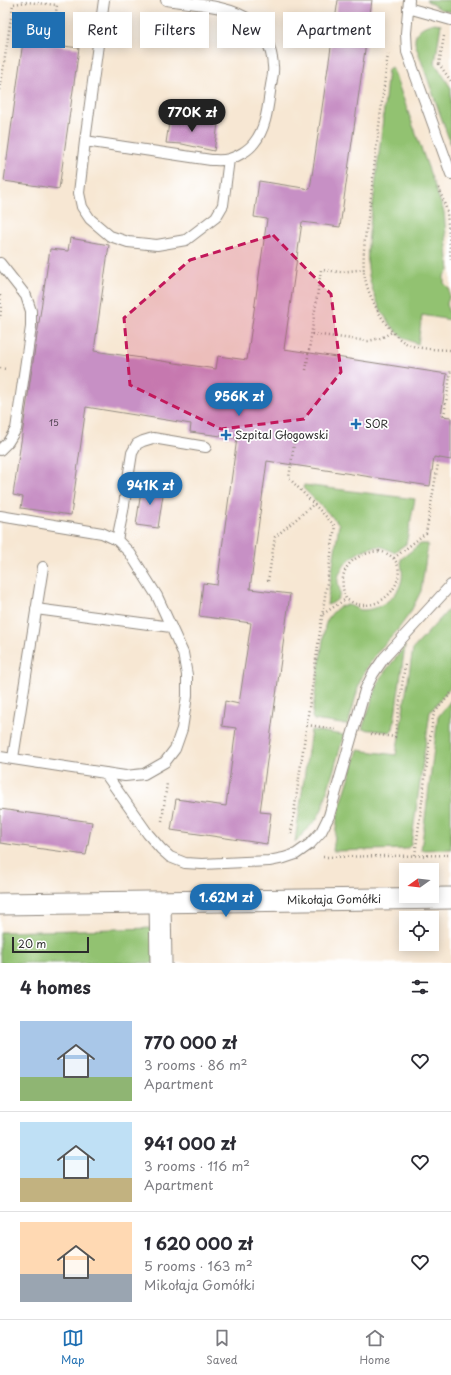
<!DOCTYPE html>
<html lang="en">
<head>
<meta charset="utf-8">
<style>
	body { margin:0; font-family:"Playpen Sans",sans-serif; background:#f2f2f3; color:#2b2b33; height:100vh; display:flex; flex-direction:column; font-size:15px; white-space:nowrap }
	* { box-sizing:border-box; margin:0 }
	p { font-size:13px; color:#7c7c81 }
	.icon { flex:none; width:22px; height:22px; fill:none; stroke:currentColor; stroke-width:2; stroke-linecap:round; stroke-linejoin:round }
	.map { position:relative; height:963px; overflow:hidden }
	.drawer { display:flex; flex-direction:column; background:#fff; flex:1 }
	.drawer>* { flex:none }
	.hud { position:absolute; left:12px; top:12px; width:427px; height:36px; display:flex; gap:8px }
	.needle { width:26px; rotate:255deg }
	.controls { position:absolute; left:399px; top:863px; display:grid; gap:8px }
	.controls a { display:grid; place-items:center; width:40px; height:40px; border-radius:0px; background:#fff; box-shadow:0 2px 10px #0003; font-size:20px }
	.scale { position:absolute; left:12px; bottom:10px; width:77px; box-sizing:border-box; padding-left:4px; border:2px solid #2b2b2b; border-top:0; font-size:11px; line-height:14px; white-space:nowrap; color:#2b2b2b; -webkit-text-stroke:3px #fff; paint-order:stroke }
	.price { position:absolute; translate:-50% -34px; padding:0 9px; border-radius:14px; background:#1f6fb2; color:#fff; font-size:13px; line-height:26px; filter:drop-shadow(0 1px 2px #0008) }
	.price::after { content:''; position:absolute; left:50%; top:24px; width:12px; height:9px; margin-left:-6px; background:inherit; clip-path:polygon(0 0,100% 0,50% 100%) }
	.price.current { background:#222; color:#fff }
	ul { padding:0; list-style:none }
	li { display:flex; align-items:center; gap:12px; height:100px; padding:0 20px }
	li+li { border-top:1px solid #e1e1e2 }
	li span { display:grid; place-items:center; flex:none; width:112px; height:80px; border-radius:0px; color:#555 }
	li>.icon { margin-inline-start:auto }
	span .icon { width:48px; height:48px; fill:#fffc; stroke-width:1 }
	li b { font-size:17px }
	h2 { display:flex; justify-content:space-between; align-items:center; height:48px; padding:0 20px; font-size:17px }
	.chip { padding:0 14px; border-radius:0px; background:#fff; box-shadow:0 2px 10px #0003; font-size:14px; line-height:36px }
	.chip.current { background:#1f6fb2; color:#fff }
	.tabs { display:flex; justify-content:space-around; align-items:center; height:56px; border-top:1px solid #e1e1e2; background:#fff; font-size:11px; color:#7c7c81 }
	.tabs a { display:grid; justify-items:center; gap:2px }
	.tabs .current { color:#1f6fb2 }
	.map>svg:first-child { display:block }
</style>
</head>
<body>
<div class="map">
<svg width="451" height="963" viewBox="0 0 451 963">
	<rect width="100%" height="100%" fill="#fff"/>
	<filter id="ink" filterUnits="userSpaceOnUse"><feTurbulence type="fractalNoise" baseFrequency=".025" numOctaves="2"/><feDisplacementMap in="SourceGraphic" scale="8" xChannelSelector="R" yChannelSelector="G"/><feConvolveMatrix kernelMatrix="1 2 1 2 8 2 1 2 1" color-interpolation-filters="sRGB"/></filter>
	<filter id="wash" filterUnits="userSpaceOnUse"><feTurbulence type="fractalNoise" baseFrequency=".012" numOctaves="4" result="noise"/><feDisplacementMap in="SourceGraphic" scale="16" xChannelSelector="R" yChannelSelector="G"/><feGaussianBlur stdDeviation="0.9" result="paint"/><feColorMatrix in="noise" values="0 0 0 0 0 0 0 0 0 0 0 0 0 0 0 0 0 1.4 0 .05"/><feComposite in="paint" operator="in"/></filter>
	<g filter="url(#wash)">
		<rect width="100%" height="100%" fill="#f7e7d3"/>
		<!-- green -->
		<g fill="#92c271" stroke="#5e764e">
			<polygon points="426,0 451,0 451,12 440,9"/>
			<path d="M434,23l7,1 -6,39 16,25v57l-36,-102c-1,-12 7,-17 19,-20z"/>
			<path d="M392,67l52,145 5,59 -5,5v7l5,5v10l-2,5 1,8 3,2v7l-29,-5 -4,29c-5,-2 -11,-4 -16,-8 -19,-15 -31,-43 -34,-67 -2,-24 3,-49 6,-73 5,-42 10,-84 14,-127z"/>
			<path d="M304,485l111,14 -9,45 -12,8c-4,-1 -7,-3 -11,-5 -17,-4 -43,15 -45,32 -1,5 4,13 1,18 -2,4 -8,7 -12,8l12,-81 -36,-36z"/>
			<path d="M420,544h8l-7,47 -11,22 -14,19 -17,18 -13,19 -6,12 -12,44 -34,-5 -2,-3 13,-91c2,-8 11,-20 20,-21 6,-1 11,5 18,5 15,0 34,-12 38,-27 3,-9 0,-16 0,-24z"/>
			<polygon points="451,607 451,686 430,712 411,845 406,849 333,851 338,814 358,750 396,755 413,649"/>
			<polygon points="405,646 393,729 390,732 362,729 380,678"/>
			<polygon points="451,700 451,849 421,850 438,717"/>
			<polygon points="311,730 344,735 322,809 317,819 295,842"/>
			<polygon points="154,928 154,963 0,963 0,932"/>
		</g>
		<g id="blocks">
			<!-- building -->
			<g fill="#c790c5">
				<polygon points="338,0 372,0 340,227 302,222 284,349 447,374 441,416 451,417 451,460 434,457 430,486 267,461 250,589 290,594 260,812 271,813 267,844 171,830 176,799 226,806 236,728 222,726 225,701 239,704 251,623 199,616 203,583 217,585 237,438 190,432 191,424 86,407 71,515 21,508 23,497 13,495 50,249 68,251 70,238 109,245 94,351 216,369 218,356 247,360 267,219 254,217 259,181 310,189"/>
				<polygon points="23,41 79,48 59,189 4,181"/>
				<polygon points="170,117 218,124 214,151 182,144 166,143"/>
				<polygon points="142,485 164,488 158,528 136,525"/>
				<polygon points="0,809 92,822 86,855 0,843"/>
			</g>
		</g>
	</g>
	<g filter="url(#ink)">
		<use href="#blocks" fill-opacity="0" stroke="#91897f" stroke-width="1"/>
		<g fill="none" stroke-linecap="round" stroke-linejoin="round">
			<defs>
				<g id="service">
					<path d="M166,0c26,4 64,5 85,21 14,10 21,29 22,45 1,6 -1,13 -2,19 -3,19 -4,42 -17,58 -5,7 -17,14 -25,16 -6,2 -13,1 -18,1l-126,-19 -6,52 3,14 8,12 20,17 18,6 29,3 29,-5 30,-23 7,-12 6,-46"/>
					<polyline points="409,0 406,33 407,52 451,174"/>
					<polyline points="408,8 451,20"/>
					<polyline points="85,141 104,0"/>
					<polyline points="0,263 26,296 31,311 31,327 16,429 8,442 0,450"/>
					<polyline points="0,516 102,533 117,540 130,553 157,596 183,653 187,675 187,696 182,729 175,749 165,762 144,774 125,776 0,757"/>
					<polyline points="117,540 123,511 132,453 137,444 143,441 153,438 206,447"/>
					<polyline points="36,609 171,627"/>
					<polyline points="13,758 43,567"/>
					<polyline points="105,773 148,834 161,849 170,857 185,863 202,864 269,861 284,858 296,854 310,844 321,832 329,816 365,690 373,674 384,658 451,585"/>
				</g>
				<g id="minor">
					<polyline points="160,903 161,963"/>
					<path id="s1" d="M0,904l451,-6"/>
				</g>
			</defs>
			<!-- service casing -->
			<use href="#service" stroke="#91897f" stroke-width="12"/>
			<!-- minor casing -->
			<use href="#minor" stroke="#91897f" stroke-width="23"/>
			<!-- path -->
			<g stroke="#91897f" stroke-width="2.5" stroke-dasharray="1 3" stroke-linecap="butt">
				<polyline points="444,36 439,64 451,81"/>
				<path d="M388,54c-6,48 -12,95 -17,142 -3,25 -9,51 -7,76 2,21 20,55 37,68 13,10 34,9 50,10"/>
				<polyline points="0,90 13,4 27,2 57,5 52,39"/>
				<polyline points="439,188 447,211 451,262"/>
				<polyline points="0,295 1,308 0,319"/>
				<polyline points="312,334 368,341 381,338 392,332"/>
				<polyline points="0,368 6,369"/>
				<polyline points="306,370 321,270 342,272 364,269"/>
				<polyline points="444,416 451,369"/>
				<path d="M379,551c37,8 16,55 -15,54 -7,0 -13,-3 -18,-6 -11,-29 6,-45 33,-48z"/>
				<polyline points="394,558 426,533 439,458"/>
				<polyline points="268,581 275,537 314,504"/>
				<polyline points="323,614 346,599"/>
				<polyline points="307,725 336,729"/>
				<polyline points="371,734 395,737 405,664"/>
				<polyline points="162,821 167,783"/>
				<polyline points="291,834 335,526 289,478 295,437"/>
				<polyline points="415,855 433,717 435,712 451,693"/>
				<polyline points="323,857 451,855"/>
			</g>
			<!-- service -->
			<use href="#service" stroke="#fff" stroke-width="10"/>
			<!-- minor -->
			<use href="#minor" stroke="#fff" stroke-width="21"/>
		</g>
	</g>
	<!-- marked area -->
	<path fill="#c2185b" fill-opacity="0.2" stroke="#c2185b" stroke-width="3" stroke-dasharray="8 5" stroke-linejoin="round" d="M273,235l58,59 10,78 -37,47 -83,10 -91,-44 -6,-67 66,-58z"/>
	<!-- markers -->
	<g fill="#1f6fb2" stroke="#fff" stroke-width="1.5">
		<path d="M354 418h4v4h4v4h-4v4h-4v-4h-4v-4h4z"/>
		<path d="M224 429h4v4h4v4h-4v4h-4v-4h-4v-4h4z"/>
	</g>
	<g text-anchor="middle" stroke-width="3.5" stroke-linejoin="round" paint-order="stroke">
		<!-- number labels -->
		<g font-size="9" fill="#524452">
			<text x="54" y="426">15</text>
		</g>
		<!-- poi labels -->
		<g font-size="11" fill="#2b2b2b" stroke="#fff" text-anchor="start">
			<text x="365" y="428">SOR</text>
			<text x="235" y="439">Szpital Głogowski</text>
		</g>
		<!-- street labels -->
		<g font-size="11" fill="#2b2b2b" stroke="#fff">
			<text dy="4" stroke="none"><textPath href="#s1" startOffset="334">Mikołaja Gomółki</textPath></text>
		</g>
	</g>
</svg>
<div class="controls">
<a><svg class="needle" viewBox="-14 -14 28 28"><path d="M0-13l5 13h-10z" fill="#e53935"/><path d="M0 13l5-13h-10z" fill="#7c7c81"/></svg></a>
<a><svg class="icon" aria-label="locate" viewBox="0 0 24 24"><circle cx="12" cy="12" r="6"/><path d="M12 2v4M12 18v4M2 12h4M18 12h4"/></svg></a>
</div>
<div class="scale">20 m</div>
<b class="price current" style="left:192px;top:133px">770K zł</b>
<b class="price" style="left:239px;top:417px">956K zł</b>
<b class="price" style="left:150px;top:506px">941K zł</b>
<b class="price" style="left:226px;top:918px">1.62M zł</b>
<div class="hud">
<a class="chip current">Buy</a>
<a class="chip">Rent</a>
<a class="chip">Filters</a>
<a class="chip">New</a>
<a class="chip">Apartment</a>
</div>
</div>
<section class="drawer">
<h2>4 homes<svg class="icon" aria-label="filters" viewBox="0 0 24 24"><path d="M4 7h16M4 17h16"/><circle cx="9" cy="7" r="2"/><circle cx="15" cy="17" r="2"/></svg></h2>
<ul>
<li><span style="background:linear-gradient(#a9c7e8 70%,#8fb573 0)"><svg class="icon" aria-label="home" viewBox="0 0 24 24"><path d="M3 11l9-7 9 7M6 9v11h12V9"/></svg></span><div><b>770 000 zł</b><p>3 rooms · 86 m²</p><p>Apartment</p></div><svg class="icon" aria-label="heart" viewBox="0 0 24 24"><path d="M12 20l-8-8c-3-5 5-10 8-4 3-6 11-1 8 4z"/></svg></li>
<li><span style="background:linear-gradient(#bfe0f5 70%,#c2b280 0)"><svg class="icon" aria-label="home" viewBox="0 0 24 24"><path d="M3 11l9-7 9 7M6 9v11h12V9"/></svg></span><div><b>941 000 zł</b><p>3 rooms · 116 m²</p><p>Apartment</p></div><svg class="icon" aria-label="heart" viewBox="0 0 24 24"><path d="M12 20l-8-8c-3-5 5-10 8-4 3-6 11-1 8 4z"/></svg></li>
<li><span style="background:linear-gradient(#ffd9b3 65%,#9aa5b1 0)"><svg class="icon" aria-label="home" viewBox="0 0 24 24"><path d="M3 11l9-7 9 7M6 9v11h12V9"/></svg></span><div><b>1 620 000 zł</b><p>5 rooms · 163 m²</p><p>Mikołaja Gomółki</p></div><svg class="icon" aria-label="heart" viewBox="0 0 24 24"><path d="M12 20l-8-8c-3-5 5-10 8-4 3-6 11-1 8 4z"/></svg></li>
</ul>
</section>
<nav class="tabs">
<a class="current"><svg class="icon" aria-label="map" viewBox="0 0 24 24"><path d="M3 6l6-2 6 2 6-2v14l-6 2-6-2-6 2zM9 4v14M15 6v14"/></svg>Map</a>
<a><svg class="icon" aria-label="saved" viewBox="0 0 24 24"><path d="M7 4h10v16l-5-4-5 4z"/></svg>Saved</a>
<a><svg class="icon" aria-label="home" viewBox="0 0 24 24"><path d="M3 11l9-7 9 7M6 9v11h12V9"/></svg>Home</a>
</nav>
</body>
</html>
